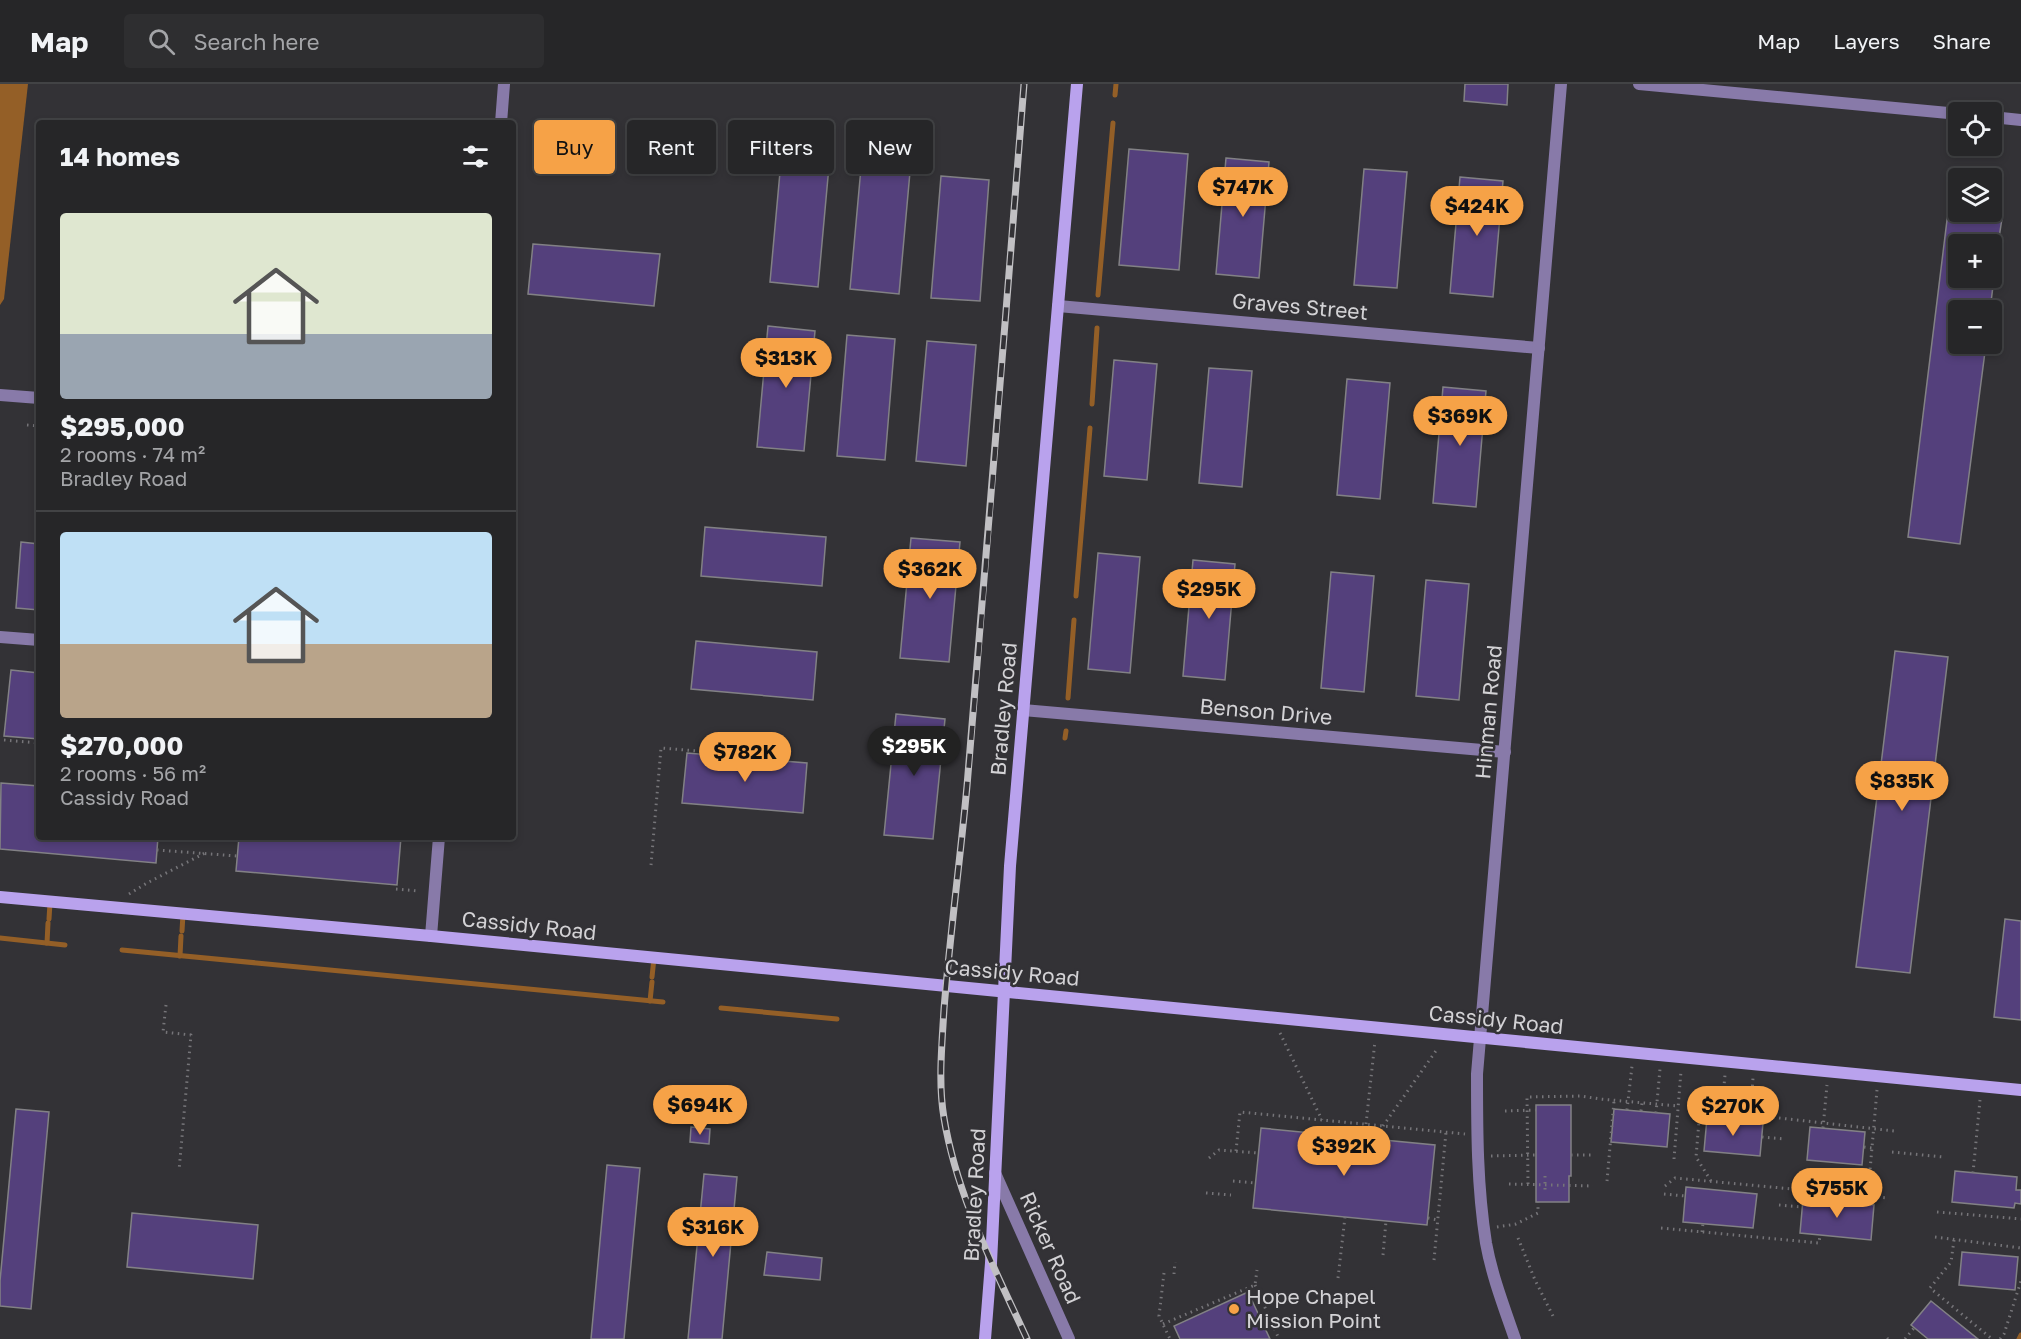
<!DOCTYPE html>
<html lang="en">
<head>
<meta charset="utf-8">
<style>
	body { margin:0; font-family:"Golos Text",sans-serif; background:#2e2e30; color:#f1f3f6; height:100vh; display:flex; flex-direction:column; font-size:22px; white-space:nowrap }
	* { box-sizing:border-box; margin:0 }
	p { font-size:20px; color:#a4a5a8 }
	.icon { flex:none; width:33px; height:33px; fill:none; stroke:currentColor; stroke-width:2; stroke-linecap:round; stroke-linejoin:round }
	.map { position:relative; flex:1; overflow:hidden }
	.drawer { position:absolute; left:36px; top:36px; width:480px; height:720px; display:flex; flex-direction:column; background:#262628; border-radius:6px; box-shadow:0 3px 9px #0003,0 0 0 2px #424345 }
	.drawer>* { flex:none }
	.top-card { position:absolute; left:534px; top:36px; width:570px; height:54px; display:flex; gap:12px }
	.buttons { position:absolute; left:1948px; top:18px; display:grid; gap:12px }
	.buttons a { display:grid; place-items:center; width:54px; height:54px; border-radius:6px; background:#262628; box-shadow:0 3px 9px #0003,0 0 0 2px #424345; font-size:30px }
	.price { position:absolute; translate:-50% -51px; padding:0 14px; border-radius:21px; background:#f6a247; color:#111; font-size:20px; line-height:39px; filter:drop-shadow(0 2px 3px #0008) }
	.price::after { content:''; position:absolute; left:50%; top:36px; width:18px; height:14px; margin-left:-9px; background:inherit; clip-path:polygon(0 0,100% 0,50% 100%) }
	.price.active { background:#222; color:#fff }
	ul { padding:0; list-style:none }
	li { display:grid; align-content:center; gap:12px; height:318px; padding:0 24px }
	li+li { border-top:2px solid #424345 }
	li span { display:grid; place-items:center; height:186px; border-radius:6px; color:#555 }
	li>.icon { margin-inline-start:auto }
	span .icon { width:108px; height:108px; fill:#fffc; stroke-width:1 }
	li b { font-size:26px }
	h2 { display:flex; justify-content:space-between; align-items:center; height:72px; padding:0 24px; font-size:26px }
	.tag { padding:0 21px; border-radius:6px; background:#262628; box-shadow:0 3px 9px #0003,0 0 0 2px #424345; font-size:21px; line-height:54px }
	.tag.active { background:#f6a247; color:#111 }
	header { display:flex; align-items:center; gap:36px; box-sizing:border-box; height:84px; padding:0 30px; background:#262628; border-bottom:2px solid #424345 }
	header strong { font-size:28px }
	nav { display:flex; gap:33px; margin-inline-start:auto; font-size:21px }
	.search { width:420px; height:54px; background:#2e2e30; display:flex; align-items:center; gap:15px; box-sizing:border-box; padding:0 21px; border-radius:6px; color:#a4a5a8; font-size:22px }
	.map>svg:first-child { display:block }
</style>
</head>
<body>
<header>
<strong>Map</strong>
<div class="search"><svg class="icon" aria-label="search" viewBox="0 0 24 24"><circle cx="10" cy="10" r="6"/><path d="M15 15l6 6"/></svg>Search here</div>
<nav><a>Map</a><a>Layers</a><a>Share</a></nav>
</header>
<div class="map">
<svg width="2021" height="1255" viewBox="0 0 2021 1255">
	<rect width="100%" height="100%" fill="#333236"/>
	<!-- water -->
	<polygon fill="#945f27" points="0,0 28,0 4,215 0,221"/>
	<g fill="none" stroke-linecap="round" stroke-linejoin="round">
		<!-- stream -->
		<g stroke="#945f27" stroke-width="5">
			<polyline points="1115,11 1116,0"/>
			<polyline points="1098,211 1113,39"/>
			<polyline points="1092,320 1097,244"/>
			<polyline points="1076,512 1090,344"/>
			<polyline points="1068,614 1074,536"/>
			<polyline points="1065,654 1066,647"/>
			<polyline points="49,835 50,819"/>
			<polyline points="182,847 183,830"/>
			<polyline points="0,854 65,861"/>
			<polyline points="47,859 48,839"/>
			<polyline points="122,866 663,918"/>
			<polyline points="180,872 181,852"/>
			<polyline points="652,893 654,874"/>
			<polyline points="650,917 652,898"/>
			<polyline points="721,924 837,935"/>
			<polyline points="2019,1255 2021,1251"/>
		</g>
	</g>
	<!-- building -->
	<g fill="#54407c" stroke="#828185" stroke-width="1.5">
		<polygon points="1465,0 1508,0 1507,21 1464,17"/>
		<polygon points="1129,65 1188,70 1179,186 1119,181"/>
		<polygon points="1226,74 1269,78 1259,194 1216,190"/>
		<polygon points="781,77 829,82 818,203 770,198"/>
		<polygon points="861,84 910,88 899,210 850,205"/>
		<polygon points="1364,85 1407,88 1397,204 1354,201"/>
		<polygon points="941,92 989,96 980,217 931,214"/>
		<polygon points="1460,93 1503,97 1493,213 1450,209"/>
		<polygon points="1948,128 2003,128 1998,160 1959,160 1959,194 1994,194 1990,226 1959,226 1959,260 1986,260 1960,460 1908,453"/>
		<polygon points="533,160 660,170 654,222 528,210"/>
		<polygon points="768,242 815,247 804,367 757,363"/>
		<polygon points="847,251 895,255 885,376 837,372"/>
		<polygon points="927,257 976,261 966,382 916,377"/>
		<polygon points="1114,276 1157,280 1147,396 1104,392"/>
		<polygon points="1209,284 1252,287 1242,403 1199,399"/>
		<polygon points="1347,295 1390,299 1380,415 1337,411"/>
		<polygon points="1443,303 1486,307 1476,423 1433,419"/>
		<polygon points="705,443 826,453 822,502 701,492"/>
		<polygon points="911,454 960,458 949,578 900,574"/>
		<polygon points="21,458 39,460 39,526 16,524"/>
		<polygon points="1098,469 1140,473 1130,589 1088,585"/>
		<polygon points="1193,476 1235,480 1225,596 1183,592"/>
		<polygon points="1331,488 1374,492 1364,608 1321,604"/>
		<polygon points="1426,496 1469,500 1459,616 1416,612"/>
		<polygon points="696,557 817,568 813,616 691,605"/>
		<polygon points="1895,567 1948,573 1910,889 1856,883"/>
		<polygon points="11,586 39,589 39,655 4,652"/>
		<polygon points="896,630 945,635 933,755 884,751"/>
		<polygon points="687,669 807,679 803,729 682,719"/>
		<polygon points="1,699 39,702 39,753 158,753 156,779 0,765"/>
		<polygon points="239,753 401,753 397,801 236,787"/>
		<polygon points="2005,835 2021,837 2021,936 1994,933"/>
		<polygon points="1536,1021 1571,1021 1571,1092 1569,1092 1569,1118 1536,1118"/>
		<polygon points="16,1025 49,1028 31,1225 0,1222 0,1197"/>
		<polygon points="1614,1025 1670,1030 1667,1063 1611,1058"/>
		<polygon points="1707,1034 1763,1039 1760,1072 1704,1067"/>
		<polygon points="691,1043 710,1045 709,1060 690,1058"/>
		<polygon points="1810,1043 1865,1048 1862,1081 1807,1076"/>
		<polygon points="1261,1044 1435,1061 1427,1141 1253,1124"/>
		<polygon points="607,1081 640,1084 624,1255 591,1255"/>
		<polygon points="1955,1087 2017,1093 2016,1106 2021,1106 2021,1120 2015,1119 2014,1124 1952,1118"/>
		<polygon points="704,1090 737,1093 722,1255 688,1255"/>
		<polygon points="1686,1103 1757,1110 1753,1144 1683,1138"/>
		<polygon points="1803,1115 1874,1121 1871,1156 1800,1149"/>
		<polygon points="132,1129 258,1141 253,1195 127,1183"/>
		<polygon points="767,1168 822,1174 820,1196 764,1191"/>
		<polygon points="1962,1168 2018,1173 2015,1206 1959,1201"/>
		<polygon points="1248,1208 1270,1255 1180,1255 1174,1242"/>
		<polygon points="1931,1217 1978,1255 1928,1255 1911,1241"/>
	</g>
	<g fill="none" stroke-linecap="round" stroke-linejoin="round">
		<!-- path -->
		<g stroke="#767579" stroke-width="3" stroke-dasharray="1.5 4.5" stroke-linecap="butt">
			<polyline points="27,341 39,342"/>
			<polyline points="4,656 39,659"/>
			<polyline points="157,766 237,772"/>
			<polyline points="651,781 661,664 721,669 720,671"/>
			<polyline points="396,805 418,807"/>
			<polyline points="129,810 147,799 205,769"/>
			<polyline points="166,921 163,948 191,951 179,1087"/>
			<polyline points="1280,949 1322,1036"/>
			<polyline points="1627,1026 1632,982"/>
			<polyline points="1505,1027 1536,1026"/>
			<polyline points="1641,1027 1642,1019"/>
			<polyline points="1656,1029 1660,985"/>
			<polyline points="1721,1035 1725,991"/>
			<polyline points="1750,1038 1753,994"/>
			<polyline points="1366,1040 1375,957"/>
			<polyline points="1383,1042 1438,964"/>
			<polyline points="1823,1044 1827,1001"/>
			<polyline points="1762,1053 1785,1055"/>
			<polyline points="1864,1063 1872,1064"/>
			<polyline points="1236,1067 1240,1028 1465,1050"/>
			<polyline points="1892,1068 1943,1073"/>
			<polyline points="1571,1071 1592,1071"/>
			<polyline points="1491,1072 1536,1071"/>
			<polyline points="1209,1074 1219,1066 1258,1069"/>
			<polyline points="1674,1075 1681,987"/>
			<polyline points="1973,1089 1980,1016"/>
			<polyline points="1545,1092 1545,1108"/>
			<polyline points="1233,1097 1255,1099"/>
			<polyline points="1607,1097 1614,1017"/>
			<polyline points="1711,1097 1696,1073 1700,1025 1894,1047"/>
			<polyline points="1509,1100 1593,1102"/>
			<polyline points="1528,1100 1527,1013 1581,1012 1600,1015 1678,1022"/>
			<polyline points="1665,1102 1675,1094 1888,1114"/>
			<polyline points="1206,1109 1231,1111"/>
			<polyline points="1664,1110 1685,1112"/>
			<polyline points="1779,1121 1802,1123"/>
			<polyline points="1867,1121 1877,1006"/>
			<polyline points="1937,1128 2021,1135"/>
			<polyline points="1428,1134 1438,1136"/>
			<polyline points="1497,1143 1516,1140 1538,1129 1538,1118"/>
			<polyline points="1661,1144 1819,1159 1820,1151"/>
			<polyline points="1702,1148 1703,1139"/>
			<polyline points="1935,1153 2021,1164"/>
			<polyline points="1518,1154 1535,1196 1555,1236"/>
			<polyline points="1954,1156 1951,1178 1930,1204 1992,1255"/>
			<polyline points="1383,1171 1386,1137"/>
			<polyline points="1434,1176 1446,1048"/>
			<polyline points="1164,1189 1159,1232 1170,1255"/>
			<polyline points="1174,1190 1175,1178"/>
			<polyline points="1338,1194 1345,1133"/>
			<polyline points="1255,1201 1279,1255"/>
			<polyline points="1163,1240 1255,1201 1257,1186"/>
			<polyline points="1887,1254 1888,1255"/>
			<polyline points="1905,1255 1914,1244"/>
			<polyline points="2000,1255 2004,1250 2021,1197"/>
		</g>
		<!-- street -->
		<g stroke="#887aa9" stroke-width="12">
			<polyline points="1639,0 1959,30"/>
			<polyline points="1992,33 2021,36"/>
			<polyline points="501,39 504,0"/>
			<polyline points="1058,222 1539,264"/>
			<polyline points="0,311 39,314"/>
			<polyline points="0,553 39,556"/>
			<polyline points="1023,626 1505,668"/>
			<polyline points="431,852 439,753"/>
			<polyline points="995,1089 1069,1255"/>
			<path d="M1515,1255c-11,-32 -23,-63 -29,-96 -9,-57 -9,-113 -9,-169l84,-990"/>
		</g>
		<!-- secondary -->
		<g stroke="#b9a2ed" stroke-width="12">
			<polyline points="0,813 431,852 2021,1006"/>
			<polyline points="985,1255 991,1179 1010,782 1077,0"/>
		</g>
		<defs>
			<path id="rail" d="M1024,0c-19,234 -36,468 -57,702 -7,75 -17,149 -23,223 -2,35 -6,74 0,109 13,79 50,149 83,221"/>
		</defs>
		<!-- rail casing -->
		<use href="#rail" stroke="#c1c0c3" stroke-width="7"/>
		<!-- rail -->
		<use href="#rail" stroke="#333236" stroke-width="4.5" stroke-dasharray="14" stroke-linecap="butt"/>
	</g>
	<!-- markers -->
	<circle fill="#f6a247" stroke="#333236" stroke-width="2" cx="1234" cy="1225" r="6"/>
	<g text-anchor="middle" stroke-width="5" stroke-linejoin="round" paint-order="stroke">
		<!-- street labels -->
		<g font-size="21" fill="#d3d2d5" stroke="#333236">
			<text transform="translate(1300 223) rotate(5)" y="7">Graves Street</text>
			<text transform="translate(1004 625) rotate(-85)" y="7">Bradley Road</text>
			<text transform="translate(1266 628) rotate(5)" y="7">Benson Drive</text>
			<text transform="translate(1489 628) rotate(-85)" y="7">Hinman Road</text>
			<text transform="translate(529 842) rotate(6)" y="7">Cassidy Road</text>
			<text transform="translate(1012 889) rotate(5)" y="7">Cassidy Road</text>
			<text transform="translate(1496 936) rotate(6)" y="7">Cassidy Road</text>
			<text transform="translate(975 1111) rotate(-87)" y="7">Bradley Road</text>
			<text transform="translate(1050 1164) rotate(66)" y="7">Ricker Road</text>
		</g>
		<!-- poi labels -->
		<g font-size="21" fill="#d3d2d5" stroke="#333236" text-anchor="start">
			<text x="1246" y="1220">Hope Chapel<tspan x="1246" dy="24">Mission Point</tspan></text>
		</g>
	</g>
</svg>
<div class="buttons">
<a><svg class="icon" aria-label="locate" viewBox="0 0 24 24"><circle cx="12" cy="12" r="6"/><path d="M12 2v4M12 18v4M2 12h4M18 12h4"/></svg></a>
<a><svg class="icon" aria-label="layers" viewBox="0 0 24 24"><path d="M12 4l9 5-9 5-9-5zM3 14l9 5 9-5"/></svg></a>
<a>+</a>
<a>−</a>
</div>
<b class="price" style="left:1243px;top:134px">$747K</b>
<b class="price" style="left:1477px;top:153px">$424K</b>
<b class="price" style="left:786px;top:305px">$313K</b>
<b class="price" style="left:1460px;top:363px">$369K</b>
<b class="price" style="left:930px;top:516px">$362K</b>
<b class="price" style="left:1209px;top:536px">$295K</b>
<b class="price active" style="left:914px;top:693px">$295K</b>
<b class="price" style="left:745px;top:699px">$782K</b>
<b class="price" style="left:1902px;top:728px">$835K</b>
<b class="price" style="left:700px;top:1052px">$694K</b>
<b class="price" style="left:1733px;top:1053px">$270K</b>
<b class="price" style="left:1344px;top:1093px">$392K</b>
<b class="price" style="left:1837px;top:1135px">$755K</b>
<b class="price" style="left:713px;top:1174px">$316K</b>
<div class="top-card">
<a class="tag active">Buy</a>
<a class="tag">Rent</a>
<a class="tag">Filters</a>
<a class="tag">New</a>
</div>
<section class="drawer">
<h2>14 homes<svg class="icon" aria-label="filters" viewBox="0 0 24 24"><path d="M4 7h16M4 17h16"/><circle cx="9" cy="7" r="2"/><circle cx="15" cy="17" r="2"/></svg></h2>
<ul>
<li><span style="background:linear-gradient(#dfe7d0 65%,#9aa5b1 0)"><svg class="icon" aria-label="home" viewBox="0 0 24 24"><path d="M3 11l9-7 9 7M6 9v11h12V9"/></svg></span><div><b>$295,000</b><p>2 rooms · 74 m²</p><p>Bradley Road</p></div></li>
<li><span style="background:linear-gradient(#bfe0f5 60%,#b9a48a 0)"><svg class="icon" aria-label="home" viewBox="0 0 24 24"><path d="M3 11l9-7 9 7M6 9v11h12V9"/></svg></span><div><b>$270,000</b><p>2 rooms · 56 m²</p><p>Cassidy Road</p></div></li>
</ul>
</section>
</div>
</body>
</html>
